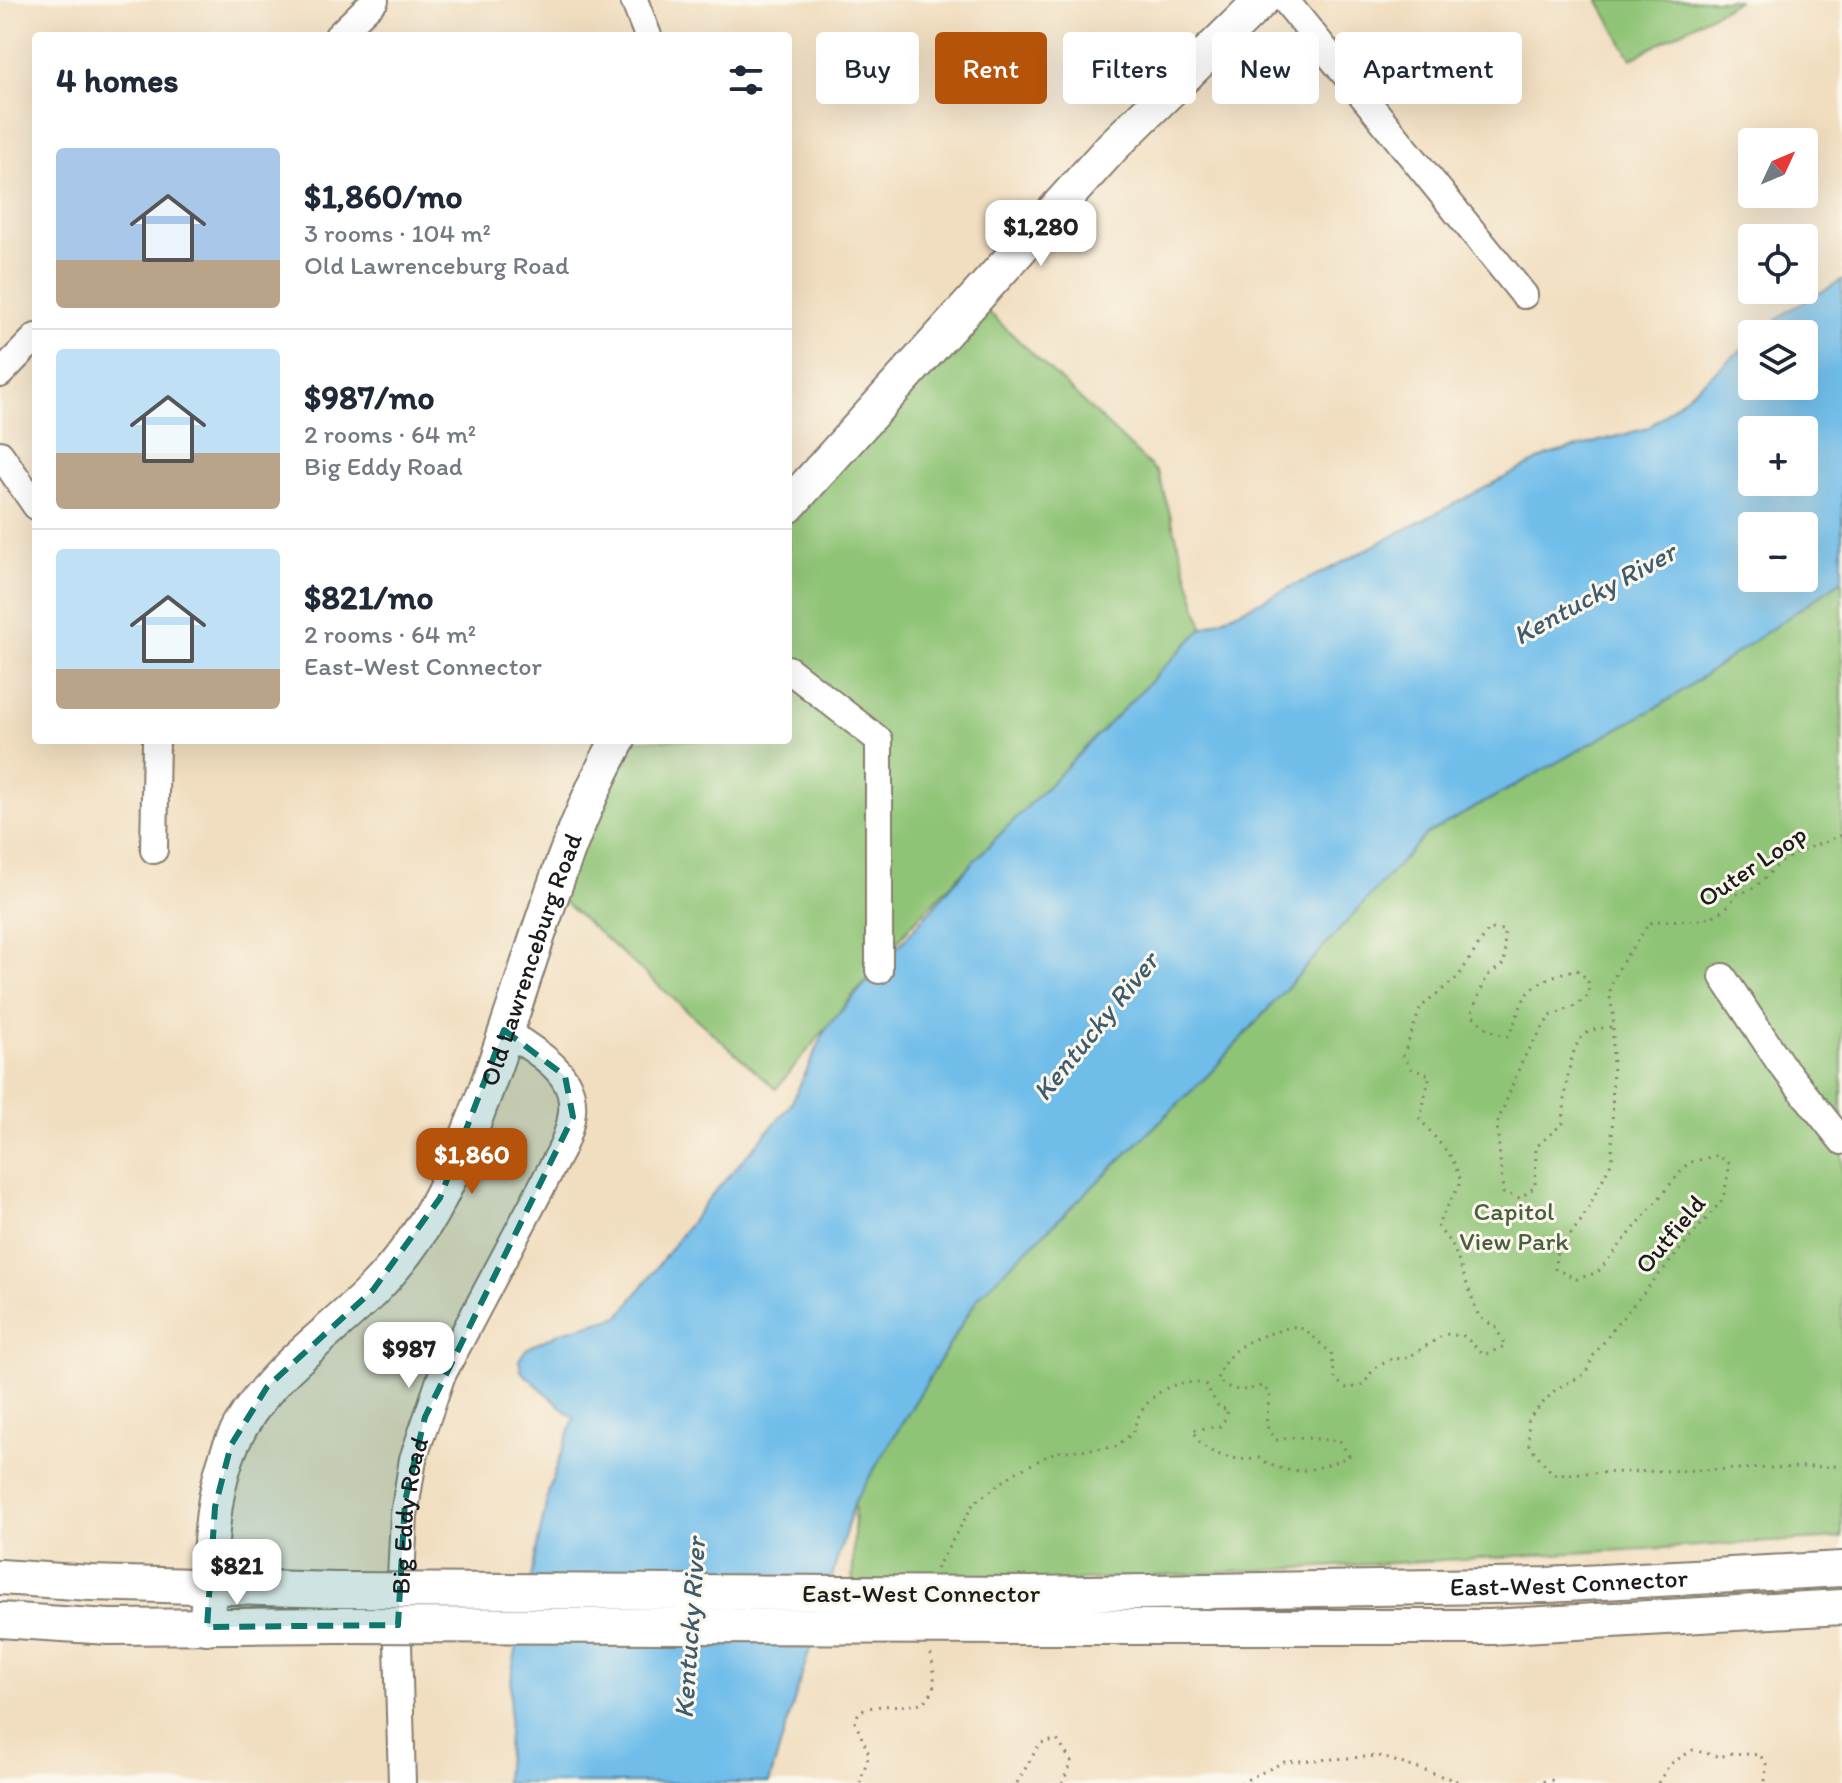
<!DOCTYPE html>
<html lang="en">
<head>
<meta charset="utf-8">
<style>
	body { margin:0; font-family:Itim,sans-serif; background:#f6f6f7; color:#1f2937; height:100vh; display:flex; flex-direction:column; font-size:30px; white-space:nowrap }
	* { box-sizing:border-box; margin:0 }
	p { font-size:26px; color:#747a83 }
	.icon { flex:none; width:44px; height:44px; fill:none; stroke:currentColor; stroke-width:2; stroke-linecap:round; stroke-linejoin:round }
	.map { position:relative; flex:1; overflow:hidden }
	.side { position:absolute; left:32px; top:32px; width:760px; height:712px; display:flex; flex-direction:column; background:#fff; border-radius:8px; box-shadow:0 8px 32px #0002 }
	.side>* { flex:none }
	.top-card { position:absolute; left:816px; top:32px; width:760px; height:72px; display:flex; gap:16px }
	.needle { width:52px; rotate:46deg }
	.fabs { position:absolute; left:1738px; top:128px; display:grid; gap:16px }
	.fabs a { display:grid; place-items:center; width:80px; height:80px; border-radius:8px; background:#fff; box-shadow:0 8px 32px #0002; font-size:40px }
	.price { position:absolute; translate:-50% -68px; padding:0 18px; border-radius:16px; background:#fff; color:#222; font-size:26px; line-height:52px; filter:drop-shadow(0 2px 4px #0008) }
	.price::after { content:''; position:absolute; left:50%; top:48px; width:24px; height:18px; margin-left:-12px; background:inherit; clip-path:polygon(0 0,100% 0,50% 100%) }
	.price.on { background:#b45309; color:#fff }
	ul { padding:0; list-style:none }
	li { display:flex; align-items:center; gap:24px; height:200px; padding:0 24px }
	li+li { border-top:2px solid #e0e1e3 }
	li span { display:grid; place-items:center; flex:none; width:224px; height:160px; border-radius:8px; color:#555 }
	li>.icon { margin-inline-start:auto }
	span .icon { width:96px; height:96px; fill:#fffc; stroke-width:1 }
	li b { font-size:34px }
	h2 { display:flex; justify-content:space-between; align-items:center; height:96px; padding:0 24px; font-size:34px }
	.tag { padding:0 28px; border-radius:8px; background:#fff; box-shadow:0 8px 32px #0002; font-size:28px; line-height:72px }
	.tag.on { background:#b45309; color:#fff }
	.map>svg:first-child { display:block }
</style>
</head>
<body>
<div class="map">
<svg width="1842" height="1783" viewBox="0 0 1842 1783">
	<rect width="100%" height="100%" fill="#fbf7ec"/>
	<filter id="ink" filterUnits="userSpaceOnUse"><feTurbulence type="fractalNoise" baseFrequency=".0125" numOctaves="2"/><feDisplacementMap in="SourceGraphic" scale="16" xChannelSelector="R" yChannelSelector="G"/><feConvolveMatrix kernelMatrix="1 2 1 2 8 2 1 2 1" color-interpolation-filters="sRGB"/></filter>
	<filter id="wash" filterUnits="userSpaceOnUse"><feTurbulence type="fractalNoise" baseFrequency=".006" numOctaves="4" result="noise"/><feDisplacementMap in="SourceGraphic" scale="32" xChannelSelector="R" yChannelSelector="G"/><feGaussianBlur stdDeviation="1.8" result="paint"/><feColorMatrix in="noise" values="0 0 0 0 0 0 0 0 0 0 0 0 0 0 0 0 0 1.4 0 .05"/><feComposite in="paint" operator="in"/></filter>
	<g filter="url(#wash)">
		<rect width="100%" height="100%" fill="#f1dec0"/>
		<!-- green -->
		<g fill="#8fc476" stroke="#567049" stroke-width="2">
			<polygon points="1598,0 1739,0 1631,59"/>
			<polygon points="974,298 1158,473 1203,628 911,925 776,1089 542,883 627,740 788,740 788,515"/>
			<polygon points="1842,580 1842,1538 852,1593 855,1501 979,1296 1210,1073 1425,835 1661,705"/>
		</g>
		<!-- water -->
		<path fill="#70bdea" stroke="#466c83" stroke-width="2" fill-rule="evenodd" d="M1842,280v300l-181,125 -236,130 -215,238 -231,223 -124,205 -86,282h-264l7,-112 37,-182 25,-71 -53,-47 -2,-11 7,-11 35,-17 59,-16 85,-113 85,-97 37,-79 145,-164 231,-235 124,-58 221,-115 100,-27 104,-87v45h52v-52h-44l28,-23zM1752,430h52v52h-52zM1752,526h52v52h-52z"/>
	</g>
	<g filter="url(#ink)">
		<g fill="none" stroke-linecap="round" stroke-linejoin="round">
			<defs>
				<g id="minor">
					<polyline points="634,0 648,36"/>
					<polyline points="1285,0 1524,295"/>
					<polyline points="338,36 375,0"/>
					<polyline points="0,374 36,337"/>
					<polyline points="0,454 36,506"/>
					<polyline points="788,669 879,740 879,970"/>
					<polyline points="154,850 156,740"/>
					<polyline points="1723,977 1780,1063 1842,1141"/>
					<path id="s1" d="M402,1783l-4,-139 6,-129 9,-56 28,-82 119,-225c32,-70 -3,-86 -56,-122"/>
				</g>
				<g id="major">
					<polyline points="788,506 1112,147 1262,0"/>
					<polyline points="0,1577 91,1583 337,1590"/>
					<path id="s2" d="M1031,1594l516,-9 295,-16"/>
					<polyline points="0,1620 109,1627 338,1625"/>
					<path id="s3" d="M207,1627c3,-60 1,-129 25,-184 31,-68 92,-103 142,-154 26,-27 50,-60 67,-94 73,-145 98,-311 177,-455"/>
					<polyline points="1031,1627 1490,1627 1842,1607"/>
				</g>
			</defs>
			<!-- minor casing -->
			<use href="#minor" stroke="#867d6e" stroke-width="30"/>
			<!-- major casing -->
			<use href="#major" stroke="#867d6e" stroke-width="38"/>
			<!-- path -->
			<g stroke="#867d6e" stroke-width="3" stroke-dasharray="2 6" stroke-linecap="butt">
				<polyline points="1613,1028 1612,1161 1583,1218 1556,1254 1555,1269 1577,1279 1598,1272 1688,1163 1717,1155 1730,1164 1723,1199 1618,1323 1594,1355 1585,1374 1556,1389 1528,1419 1529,1445 1553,1474 1842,1466"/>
				<path d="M936,1569l38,-66 39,-29 42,-22 60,-5 18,-14c6,-33 40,-59 73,-48l13,23 9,1 -2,9 -6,8 -27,4c3,5 6,13 11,16 10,11 42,16 55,12 30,21 59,12 90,-2l-9,-15 -44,-4 -20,3 -10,-15 4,-32 -9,-7c-18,6 -30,6 -44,-7 10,-29 28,-38 55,-46 7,-2 17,-7 24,-6 13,1 24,19 35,25l4,28 13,9 16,-5 10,-16 18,-9 15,-1 38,-24 19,2 20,19 21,-9 -9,-19 -17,-10 -26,-71 -16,-20 24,-45 -9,-23 -32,-39 10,-44 -18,-6 -9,-13 18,-49 37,-30 31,-48 15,1 1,33 -18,13 -16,38 18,16 18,7c9,-13 12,-31 19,-41 11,-15 34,-24 51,-26l11,10 1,15 -14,11 -25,10 -28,45 -25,63 6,69 17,5 15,-11 1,-40 27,-24c2,-21 4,-72 20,-87 8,-8 19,-8 30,-9 2,-13 -2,-19 -3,-31 -1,-23 28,-53 39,-73 37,-8 63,9 88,-29 23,-4 28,-20 46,-33 18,-12 39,-17 59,-26"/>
				<path d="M860,1783l9,-29 -14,-32 4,-10c34,-19 91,19 71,-61"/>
				<polyline points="1017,1783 1040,1743 1057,1740 1072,1762 1062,1783"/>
				<polyline points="1240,1783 1284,1762 1379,1756 1463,1783"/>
				<polyline points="1535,1783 1551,1780 1555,1783"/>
				<polyline points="1658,1783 1670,1764 1693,1750 1720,1757 1732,1753 1760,1755 1766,1764 1765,1783"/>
			</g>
			<!-- minor -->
			<use href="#minor" stroke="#fff" stroke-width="26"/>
			<!-- major -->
			<use href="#major" stroke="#fff" stroke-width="34"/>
			<defs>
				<g id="major-bridge">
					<polyline points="337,1590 1031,1594"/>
					<polyline points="338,1625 1031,1627"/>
				</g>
			</defs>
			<!-- major-bridge casing -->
			<use href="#major-bridge" stroke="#867d6e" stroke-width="38" stroke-linecap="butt"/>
			<!-- major-bridge -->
			<use href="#major-bridge" stroke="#fff" stroke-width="34"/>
		</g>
	</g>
	<!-- marked area -->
	<path fill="#0f766e" fill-opacity="0.2" stroke="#0f766e" stroke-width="6" stroke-dasharray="16 10" stroke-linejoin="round" d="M504,1030l61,46 8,41 -148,300 -20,84 -7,124 -191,2 8,-120 16,-62 36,-58 106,-97 67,-92z"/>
	<g text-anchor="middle" stroke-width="6" stroke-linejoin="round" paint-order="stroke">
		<!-- street labels -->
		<g font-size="26" fill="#1c1c1c" stroke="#fbf7ec">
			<text transform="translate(1752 866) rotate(-34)" y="9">Outer Loop</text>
			<text dy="9" stroke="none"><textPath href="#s3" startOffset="766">Old Lawrenceburg Road</textPath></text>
			<text transform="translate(1670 1234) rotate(-50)" y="9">Outfield</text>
			<text dy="9" stroke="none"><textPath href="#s1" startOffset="268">Big Eddy Road</textPath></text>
			<text dy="9" stroke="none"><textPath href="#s2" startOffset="538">East-West Connector</textPath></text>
			<text x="921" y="1602">East-West Connector</text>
		</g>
		<!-- park labels -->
		<g font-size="26" fill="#4a5f40" stroke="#fbf7ec">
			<text x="1514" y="1220">Capitol<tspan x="1514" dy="30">View Park</tspan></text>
		</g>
		<!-- water labels -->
		<g font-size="28" font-style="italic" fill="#3e5c6e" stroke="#fbf7ec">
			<text transform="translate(1594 593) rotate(-29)" y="10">Kentucky River</text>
			<text transform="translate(1095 1026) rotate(-51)" y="10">Kentucky River</text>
			<text transform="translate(689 1628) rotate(-86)" y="10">Kentucky River</text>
		</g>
	</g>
</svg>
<div class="fabs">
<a><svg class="needle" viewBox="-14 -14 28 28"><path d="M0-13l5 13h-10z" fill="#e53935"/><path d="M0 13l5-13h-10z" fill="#747a83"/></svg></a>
<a><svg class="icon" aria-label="locate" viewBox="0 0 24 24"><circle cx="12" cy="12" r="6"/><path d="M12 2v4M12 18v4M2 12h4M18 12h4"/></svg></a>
<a><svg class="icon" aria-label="layers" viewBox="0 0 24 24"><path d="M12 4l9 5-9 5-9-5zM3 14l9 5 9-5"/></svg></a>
<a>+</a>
<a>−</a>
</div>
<b class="price" style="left:1041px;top:268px">$1,280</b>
<b class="price on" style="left:472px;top:1196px">$1,860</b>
<b class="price" style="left:409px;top:1390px">$987</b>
<b class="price" style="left:237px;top:1607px">$821</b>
<div class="top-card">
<a class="tag">Buy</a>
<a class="tag on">Rent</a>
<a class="tag">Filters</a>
<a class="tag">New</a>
<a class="tag">Apartment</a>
</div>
<section class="side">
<h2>4 homes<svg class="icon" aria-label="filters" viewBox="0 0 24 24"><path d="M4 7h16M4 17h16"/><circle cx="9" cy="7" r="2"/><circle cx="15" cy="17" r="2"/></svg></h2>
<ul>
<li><span style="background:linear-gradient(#a9c7e8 70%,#b9a48a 0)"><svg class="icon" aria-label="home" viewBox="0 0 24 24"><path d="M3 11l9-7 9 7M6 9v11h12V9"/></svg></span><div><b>$1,860/mo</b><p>3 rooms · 104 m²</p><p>Old Lawrenceburg Road</p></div></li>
<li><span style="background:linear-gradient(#bfe0f5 65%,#b9a48a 0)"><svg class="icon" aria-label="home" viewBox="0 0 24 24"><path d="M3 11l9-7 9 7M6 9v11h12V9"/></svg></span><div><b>$987/mo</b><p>2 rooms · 64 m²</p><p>Big Eddy Road</p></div></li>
<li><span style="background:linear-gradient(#bfe0f5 75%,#b9a48a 0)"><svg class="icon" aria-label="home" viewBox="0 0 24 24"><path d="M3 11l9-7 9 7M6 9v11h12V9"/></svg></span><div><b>$821/mo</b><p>2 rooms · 64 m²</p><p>East-West Connector</p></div></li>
</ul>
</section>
</div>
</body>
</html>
